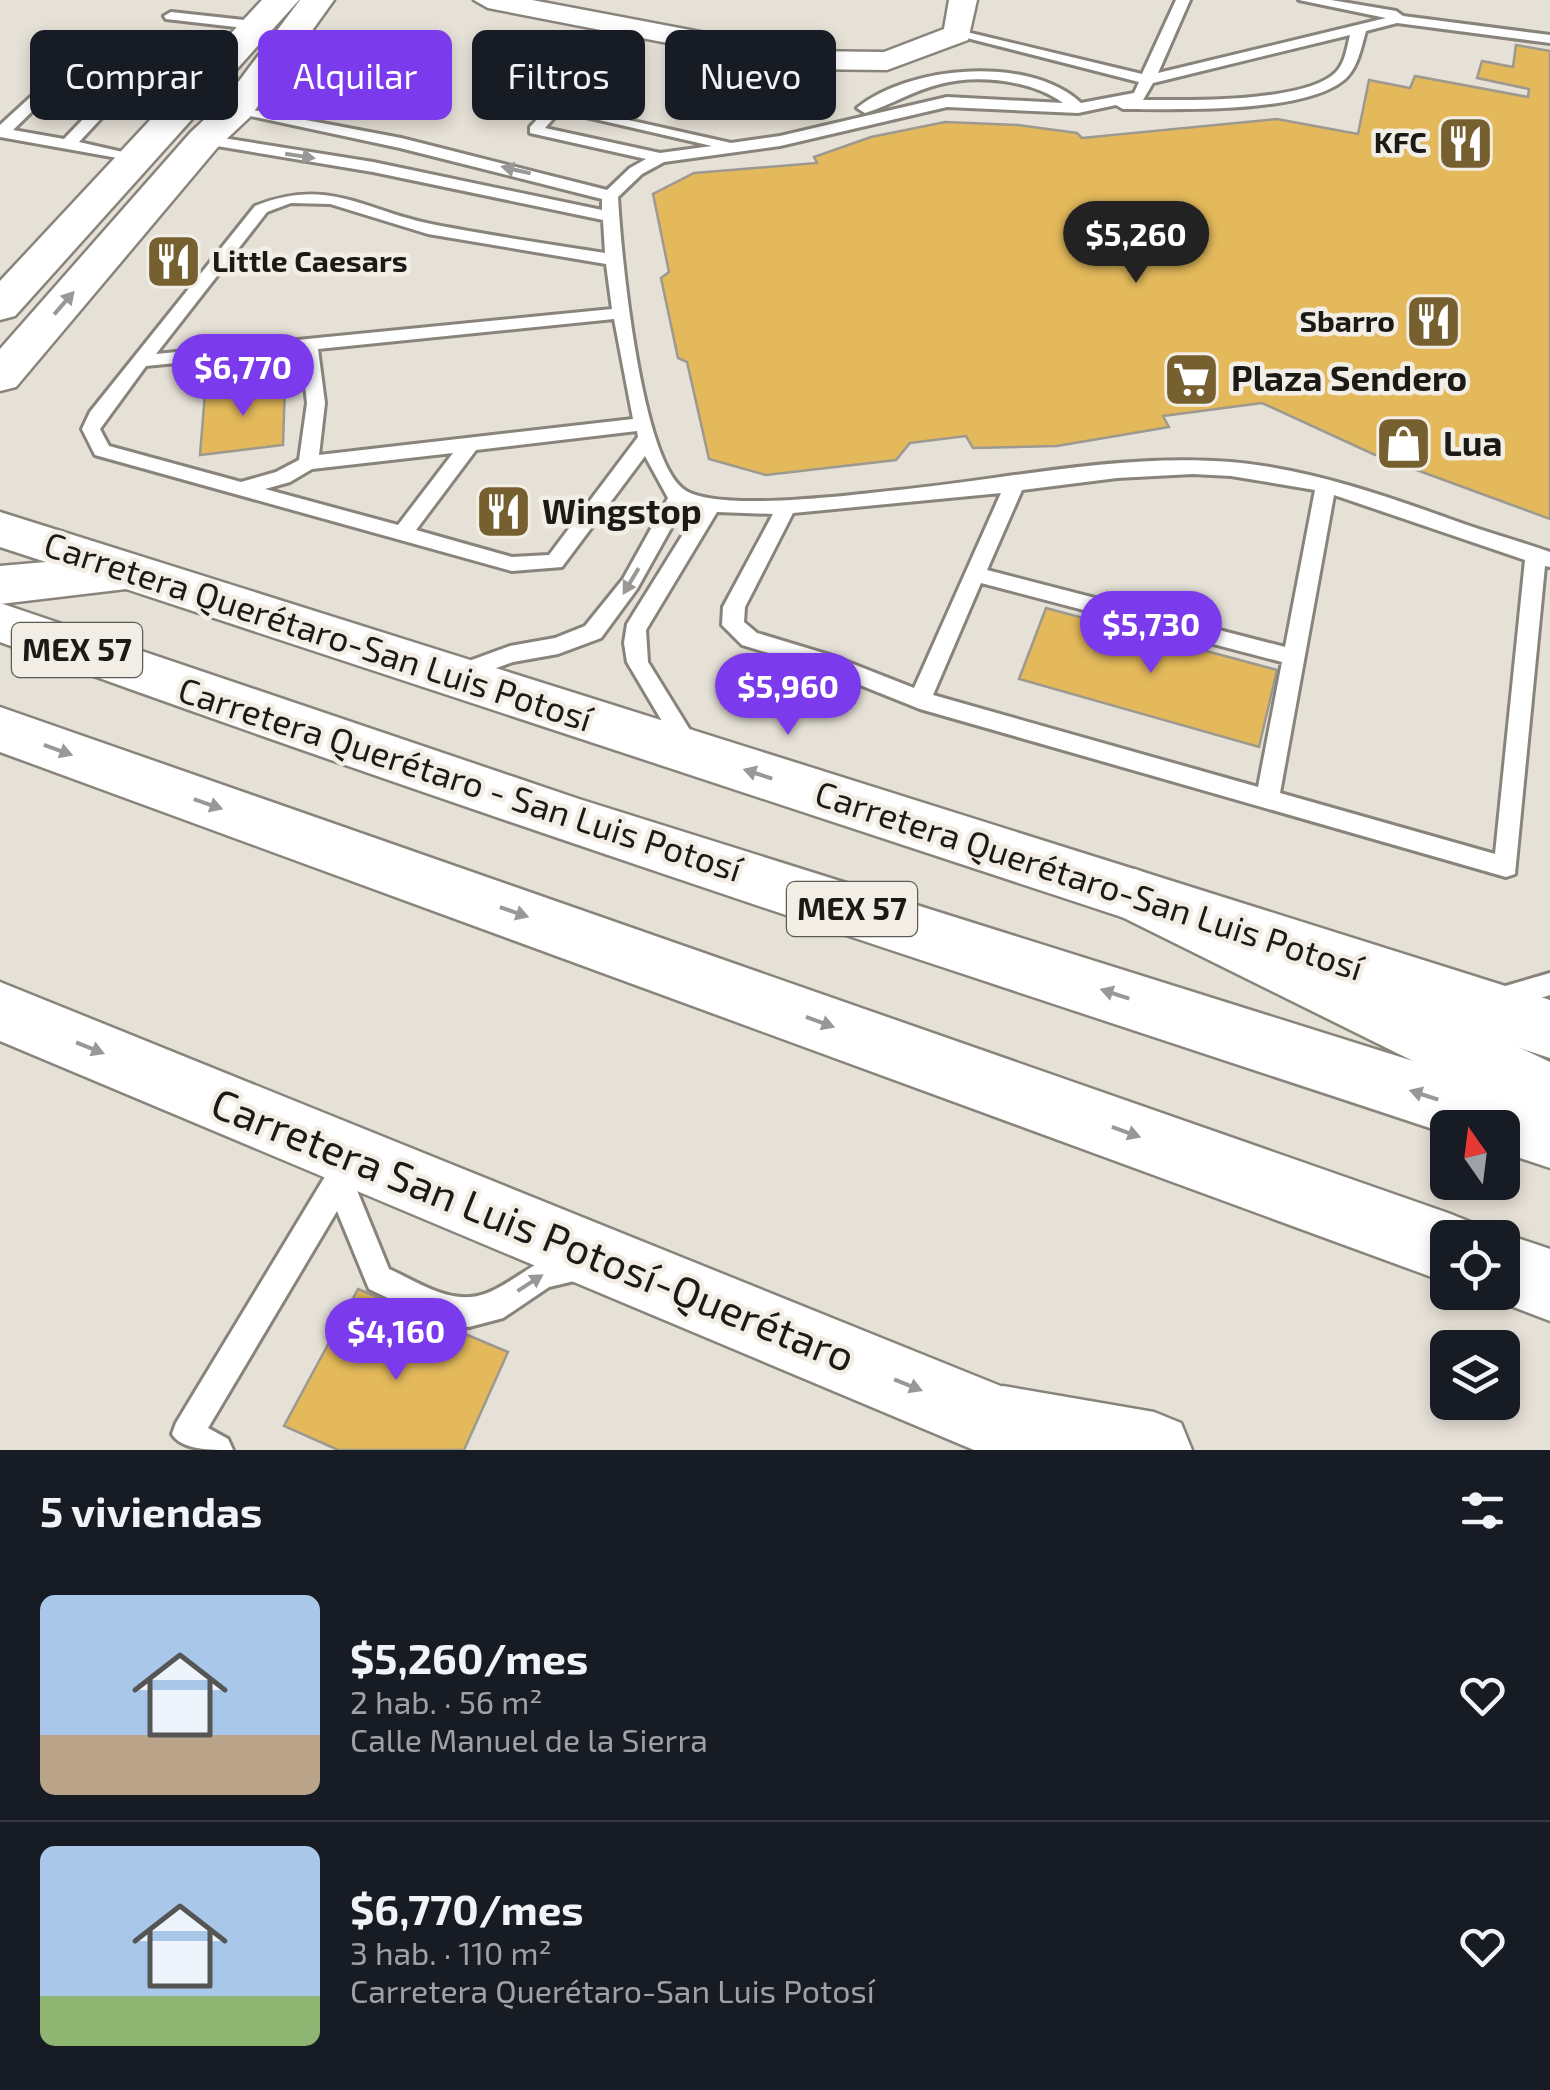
<!DOCTYPE html>
<html lang="es">
<head>
<meta charset="utf-8">
<style>
	body { margin:0; font-family:"Exo 2",sans-serif; background:#20242c; color:#f1f3f6; height:100vh; display:flex; flex-direction:column; font-size:38px; white-space:nowrap }
	* { box-sizing:border-box; margin:0 }
	p { font-size:32px; color:#9ea1a6 }
	.icon { flex:none; width:55px; height:55px; fill:none; stroke:currentColor; stroke-width:2; stroke-linecap:round; stroke-linejoin:round }
	.map { position:relative; height:1450px; overflow:hidden }
	.sheet { display:flex; flex-direction:column; background:#171b24; flex:1 }
	.sheet>* { flex:none }
	.hud { position:absolute; left:30px; top:30px; width:1000px; height:90px; display:flex; gap:20px }
	.needle { width:65px; rotate:346deg }
	.tools { position:absolute; left:1430px; top:1110px; display:grid; gap:20px }
	.tools a { display:grid; place-items:center; width:90px; height:90px; border-radius:15px; background:#171b24; box-shadow:0 5px 15px #0003; font-size:50px }
	.price { position:absolute; translate:-50% -85px; padding:0 22px; border-radius:35px; background:#7c3aed; color:#fff; font-size:32px; line-height:65px; filter:drop-shadow(0 2px 5px #0008) }
	.price::after { content:''; position:absolute; left:50%; top:60px; width:30px; height:22px; margin-left:-15px; background:inherit; clip-path:polygon(0 0,100% 0,50% 100%) }
	.price.current { background:#222; color:#fff }
	ul { padding:0; list-style:none }
	li { display:flex; align-items:center; gap:30px; height:250px; padding:0 40px }
	li+li { border-top:2px solid #363941 }
	li span { display:grid; place-items:center; flex:none; width:280px; height:200px; border-radius:15px; color:#555 }
	li>.icon { margin-inline-start:auto }
	span .icon { width:120px; height:120px; fill:#fffc; stroke-width:1 }
	li b { font-size:42px }
	h2 { display:flex; justify-content:space-between; align-items:center; height:120px; padding:0 40px; font-size:42px }
	.chip { padding:0 35px; border-radius:15px; background:#171b24; box-shadow:0 5px 15px #0003; font-size:35px; line-height:90px }
	.chip.current { background:#7c3aed; color:#fff }
	.map>svg:first-child { display:block }
</style>
</head>
<body>
<div class="map">
<svg width="1550" height="1450" viewBox="0 0 1550 1450">
	<rect width="100%" height="100%" fill="#e6e1d7"/>
	<!-- building -->
	<g fill="#e3b95b" stroke="#9d9990" stroke-width="2.5">
		<polygon points="1516,45 1550,51 1550,519 1373,454 1262,403 1163,416 1169,427 1057,446 973,448 966,436 910,443 896,460 766,475 709,459 687,362 678,358 661,278 669,272 653,194 694,173 817,163 814,157 871,137 945,122 1018,125 1077,133 1082,138 1277,119 1358,134 1369,80 1410,88 1415,76 1528,97 1529,89 1477,78 1482,61 1513,67"/>
		<polygon points="285,384 283,445 200,455 205,393"/>
		<polygon points="1046,608 1277,670 1259,747 1019,679"/>
		<polygon points="358,1289 508,1352 464,1450 338,1450 284,1426"/>
	</g>
	<g fill="none" stroke-linecap="round" stroke-linejoin="round">
		<defs>
			<g id="service">
				<path d="M1176,0h14l-32,73 228,-55 -87,-18h32l65,11 7,5 147,19v8l-153,-20 -31,8c-5,17 -8,37 -22,49 -41,34 -168,29 -221,29l-7,-4 -38,8 -131,-6 -167,39 -116,16 -22,12 -24,23c3,57 22,255 64,291 30,26 176,6 217,2 109,-11 222,-37 332,-28 80,7 158,35 233,62 29,10 58,18 86,28v15l-5,-1 -30,308 -9,3 -586,-168 -105,-42 -73,-22 -20,-20 1,-18 50,-93 -56,-2 -71,118 2,32 50,81 3,6 -3,6h-16l-55,-93 -3,-19 3,-19 71,-114 -14,-5 -47,84 -36,49 -43,16 -45,8 -58,21 -8,-2 -3,-6 3,-6 63,-23 45,-8 30,-12 38,-47 45,-81 -23,-42 -83,111 -50,4 -417,-116 -13,-26 8,-17 165,-206c75,-30 110,6 181,19 56,11 113,19 169,28l-2,-33 -230,-48 -174,-29 -3,-3 8,-5 169,27 229,48v-11l-202,-51 -168,-36v-6l169,32 206,52 23,-22 16,-9 -116,-26v-6l22,-24 179,40 49,-7 167,-39 116,6c-31,-23 -86,-29 -123,-19 -26,6 -49,21 -75,29l-8,-5c53,-43 172,-53 224,-5l53,-10 5,-11 -188,-48 7,-4 184,44zM1350,35c-3,12 -5,28 -14,37 -30,31 -150,28 -193,28l10,-17zM560,111l152,35 -52,7 -115,-25zM291,203l39,1 98,30 178,30 6,45 -456,45 111,-142zM614,319l19,100 -314,36 6,-52 -7,-54zM301,351l6,52 -8,57 -23,12 -35,10 -132,-36 -9,-17 46,-63zM637,431l1,6 -89,118 -37,2 -96,-27 60,-80zM453,453l-55,72 -133,-36 25,-7 22,-13zM1193,474l38,2 84,14 -30,157 -298,-77 35,-80 95,-12zM1001,493l-87,195 -84,-33 -73,-22 -13,-11 1,-15 48,-94zM1334,495l191,65 -30,294 -215,-61zM981,583l301,79 -24,125 -325,-92z"/>
				<polygon points="171,12 253,21 260,25 253,29 166,19 164,16"/>
				<path d="M98,35l129,16 7,4 -7,4 -63,-8 -85,91 61,14v6l-140,-25v-12zM101,44l48,6 -85,89 -51,-9z"/>
				<polygon points="1550,973 1550,995 1501,1010 1492,1006 1488,998 1492,990"/>
				<path d="M353,1146l10,4 4,9 -13,24 35,86c25,11 52,30 81,28 42,-3 75,-59 121,-40l4,10 -4,10 -42,10 -46,31 -34,9 -22,-1 -78,-37 -32,-78 -129,217 20,11 5,11c-22,0 -52,0 -61,-16l4,-11 153,-253 14,-20z"/>
			</g>
			<polygon id="minor" points="474,0 532,0 801,51 884,52 944,29 949,0 977,0 968,40 887,70 801,69 488,8"/>
			<g id="secondary">
				<polygon points="262,0 299,0 15,316 0,320 0,281"/>
				<polygon points="300,0 334,0 250,117 217,148 16,387 0,391 0,349 191,132 224,101"/>
				<polygon points="0,512 1550,1000 1550,1058 126,589 0,604 0,566 46,562 0,547"/>
				<polygon points="0,982 1092,1423 1103,1450 974,1450 0,1041"/>
			</g>
			<g id="trunk">
				<path d="M0,603l579,196 834,262 -299,-148 -9,-18 9,-18 21,-8 21,8 394,185v106l-48,-16v-24h-54v6c-484,-160 -969,-317 -1448,-492z"/>
				<polygon points="0,707 1448,1213 1473,1223 1479,1238 1448,1238 1448,1283 0,752"/>
				<polygon points="1502,1233 1550,1249 1550,1321 1477,1293 1502,1292 1502,1238 1490,1238"/>
				<polygon points="1003,1386 1154,1412 1181,1423 1192,1450 976,1450 965,1424 976,1397"/>
			</g>
		</defs>
		<!-- service casing -->
		<use href="#service" stroke="#88847b" stroke-width="6"/>
		<!-- minor casing -->
		<use href="#minor" stroke="#88847b" stroke-width="5"/>
		<!-- secondary casing -->
		<use href="#secondary" stroke="#88847b" stroke-width="5"/>
		<!-- trunk casing -->
		<use href="#trunk" stroke="#88847b" stroke-width="5"/>
		<!-- service -->
		<use href="#service" fill="#fff" fill-rule="evenodd"/>
		<!-- minor -->
		<use href="#minor" fill="#fff" fill-rule="evenodd"/>
		<!-- secondary -->
		<use href="#secondary" fill="#fff" fill-rule="evenodd"/>
		<!-- trunk -->
		<use href="#trunk" fill="#fff" fill-rule="evenodd"/>
	</g>
	<!-- one-way arrows -->
	<defs><path id="oneway-solid" d="M-6-.8H1V-3.2L6.5 0L1 3.2V.8H-6Z" transform="scale(2.5)"/></defs>
	<g fill="#999897">
		<use href="#oneway-solid" transform="translate(300 156) rotate(9)"/>
		<use href="#oneway-solid" transform="translate(516 170) rotate(-167)"/>
		<use href="#oneway-solid" transform="translate(64 303) rotate(-49)"/>
		<use href="#oneway-solid" transform="translate(631 581) rotate(121)"/>
		<use href="#oneway-solid" transform="translate(58 750) rotate(20)"/>
		<use href="#oneway-solid" transform="translate(758 774) rotate(-162)"/>
		<use href="#oneway-solid" transform="translate(208 804) rotate(19)"/>
		<use href="#oneway-solid" transform="translate(514 912) rotate(19)"/>
		<use href="#oneway-solid" transform="translate(1115 994) rotate(-162)"/>
		<use href="#oneway-solid" transform="translate(820 1022) rotate(20)"/>
		<use href="#oneway-solid" transform="translate(90 1048) rotate(22)"/>
		<use href="#oneway-solid" transform="translate(1424 1095) rotate(-162)"/>
		<use href="#oneway-solid" transform="translate(1126 1132) rotate(20)"/>
		<use href="#oneway-solid" transform="translate(530 1283) rotate(-33)"/>
		<use href="#oneway-solid" transform="translate(908 1385) rotate(22)"/>
	</g>
	<!-- icons -->
	<defs>
		<symbol id="restaurant-square" viewBox="-11 -11 22 22"><rect x="-9" y="-9" width="18" height="18" rx="4" fill="#766030" stroke="#f3eee5"/><path d="M-5-6h1v4h1v-4h1v4h1v-4h1v5L-1.5 .5V6h-2V.5L-5-1ZM5-6V6H3V1.5H1.5Q1.5-4 5-6Z" fill="#fff"/></symbol>
		<symbol id="supermarket-square" viewBox="-11 -11 22 22"><rect x="-9" y="-9" width="18" height="18" rx="4" fill="#766030" stroke="#f3eee5"/><path d="M-6-5.5h2.5l.6 2H6L4.5 2H-2.5L-4.4-4H-6ZM-1.5 3.2a1.3 1.3 0 1 0 .1 0ZM3 3.2a1.3 1.3 0 1 0 .1 0Z" fill="#fff"/></symbol>
		<symbol id="shop-square" viewBox="-11 -11 22 22"><rect x="-9" y="-9" width="18" height="18" rx="4" fill="#766030" stroke="#f3eee5"/><path d="M-5-2.5h2.3a2.7 3.5 0 0 1 5.4 0H5L5.5 6h-11ZM-1.5-2.5h3a1.5 2.3 0 0 0-3 0Z" fill="#fff"/></symbol>
	</defs>
	<g fill-rule="evenodd">
		<use href="#restaurant-square" x="1434" y="112" width="63" height="63"/>
		<use href="#restaurant-square" x="142" y="230" width="63" height="63"/>
		<use href="#restaurant-square" x="1402" y="290" width="63" height="63"/>
		<use href="#supermarket-square" x="1160" y="348" width="63" height="63"/>
		<use href="#shop-square" x="1372" y="412" width="63" height="63"/>
		<use href="#restaurant-square" x="472" y="480" width="63" height="63"/>
	</g>
	<g text-anchor="middle" stroke-width="9" stroke-linejoin="round" paint-order="stroke">
		<!-- far-poi labels -->
		<g font-size="30" font-weight="bold" fill="#1c1a17" stroke="#f3eee5" text-anchor="end">
			<text x="1427" y="153">KFC</text>
			<text x="212" y="272" text-anchor="start">Little Caesars</text>
			<text x="1395" y="332">Sbarro</text>
		</g>
		<!-- shield labels -->
		<g fill="#f3eee5" stroke="#5c5a55" stroke-width="2.5">
			<rect x="12" y="623" width="130" height="54" rx="8"/>
			<rect x="787" y="882" width="130" height="54" rx="8"/>
		</g>
		<g font-size="32" font-weight="bold" fill="#1c1a17">
			<text x="77" y="661">MEX 57</text>
			<text x="852" y="920">MEX 57</text>
		</g>
		<!-- poi labels -->
		<g font-size="35" font-weight="bold" fill="#1c1a17" stroke="#f3eee5" text-anchor="start">
			<text x="1231" y="391">Plaza Sendero</text>
			<text x="1443" y="456">Lua</text>
			<text x="542" y="524">Wingstop</text>
		</g>
		<!-- street labels -->
		<g font-size="35" fill="#1c1a17" stroke="#f3eee5">
			<text transform="translate(318 632) rotate(18)" y="12">Carretera Querétaro-San Luis Potosí</text>
			<text transform="translate(460 780) rotate(18)" y="12">Carretera Querétaro - San Luis Potosí</text>
			<text transform="translate(1089 881) rotate(18)" y="12">Carretera Querétaro-San Luis Potosí</text>
		</g>
		<!-- near-street labels -->
		<g font-size="42" fill="#1c1a17" stroke="#f3eee5">
			<text transform="translate(533 1230) rotate(22)" y="15">Carretera San Luis Potosí-Querétaro</text>
		</g>
	</g>
</svg>
<div class="tools">
<a><svg class="needle" viewBox="-14 -14 28 28"><path d="M0-13l5 13h-10z" fill="#e53935"/><path d="M0 13l5-13h-10z" fill="#9ea1a6"/></svg></a>
<a><svg class="icon" aria-label="locate" viewBox="0 0 24 24"><circle cx="12" cy="12" r="6"/><path d="M12 2v4M12 18v4M2 12h4M18 12h4"/></svg></a>
<a><svg class="icon" aria-label="layers" viewBox="0 0 24 24"><path d="M12 4l9 5-9 5-9-5zM3 14l9 5 9-5"/></svg></a>
</div>
<b class="price current" style="left:1136px;top:286px">$5,260</b>
<b class="price" style="left:243px;top:419px">$6,770</b>
<b class="price" style="left:1151px;top:676px">$5,730</b>
<b class="price" style="left:788px;top:738px">$5,960</b>
<b class="price" style="left:396px;top:1383px">$4,160</b>
<div class="hud">
<a class="chip">Comprar</a>
<a class="chip current">Alquilar</a>
<a class="chip">Filtros</a>
<a class="chip">Nuevo</a>
</div>
</div>
<section class="sheet">
<h2>5 viviendas<svg class="icon" aria-label="filters" viewBox="0 0 24 24"><path d="M4 7h16M4 17h16"/><circle cx="9" cy="7" r="2"/><circle cx="15" cy="17" r="2"/></svg></h2>
<ul>
<li><span style="background:linear-gradient(#a9c7e8 70%,#b9a48a 0)"><svg class="icon" aria-label="home" viewBox="0 0 24 24"><path d="M3 11l9-7 9 7M6 9v11h12V9"/></svg></span><div><b>$5,260/mes</b><p>2 hab. · 56 m²</p><p>Calle Manuel de la Sierra</p></div><svg class="icon" aria-label="heart" viewBox="0 0 24 24"><path d="M12 20l-8-8c-3-5 5-10 8-4 3-6 11-1 8 4z"/></svg></li>
<li><span style="background:linear-gradient(#a9c7e8 75%,#8fb573 0)"><svg class="icon" aria-label="home" viewBox="0 0 24 24"><path d="M3 11l9-7 9 7M6 9v11h12V9"/></svg></span><div><b>$6,770/mes</b><p>3 hab. · 110 m²</p><p>Carretera Querétaro-San Luis Potosí</p></div><svg class="icon" aria-label="heart" viewBox="0 0 24 24"><path d="M12 20l-8-8c-3-5 5-10 8-4 3-6 11-1 8 4z"/></svg></li>
</ul>
</section>
</body>
</html>
